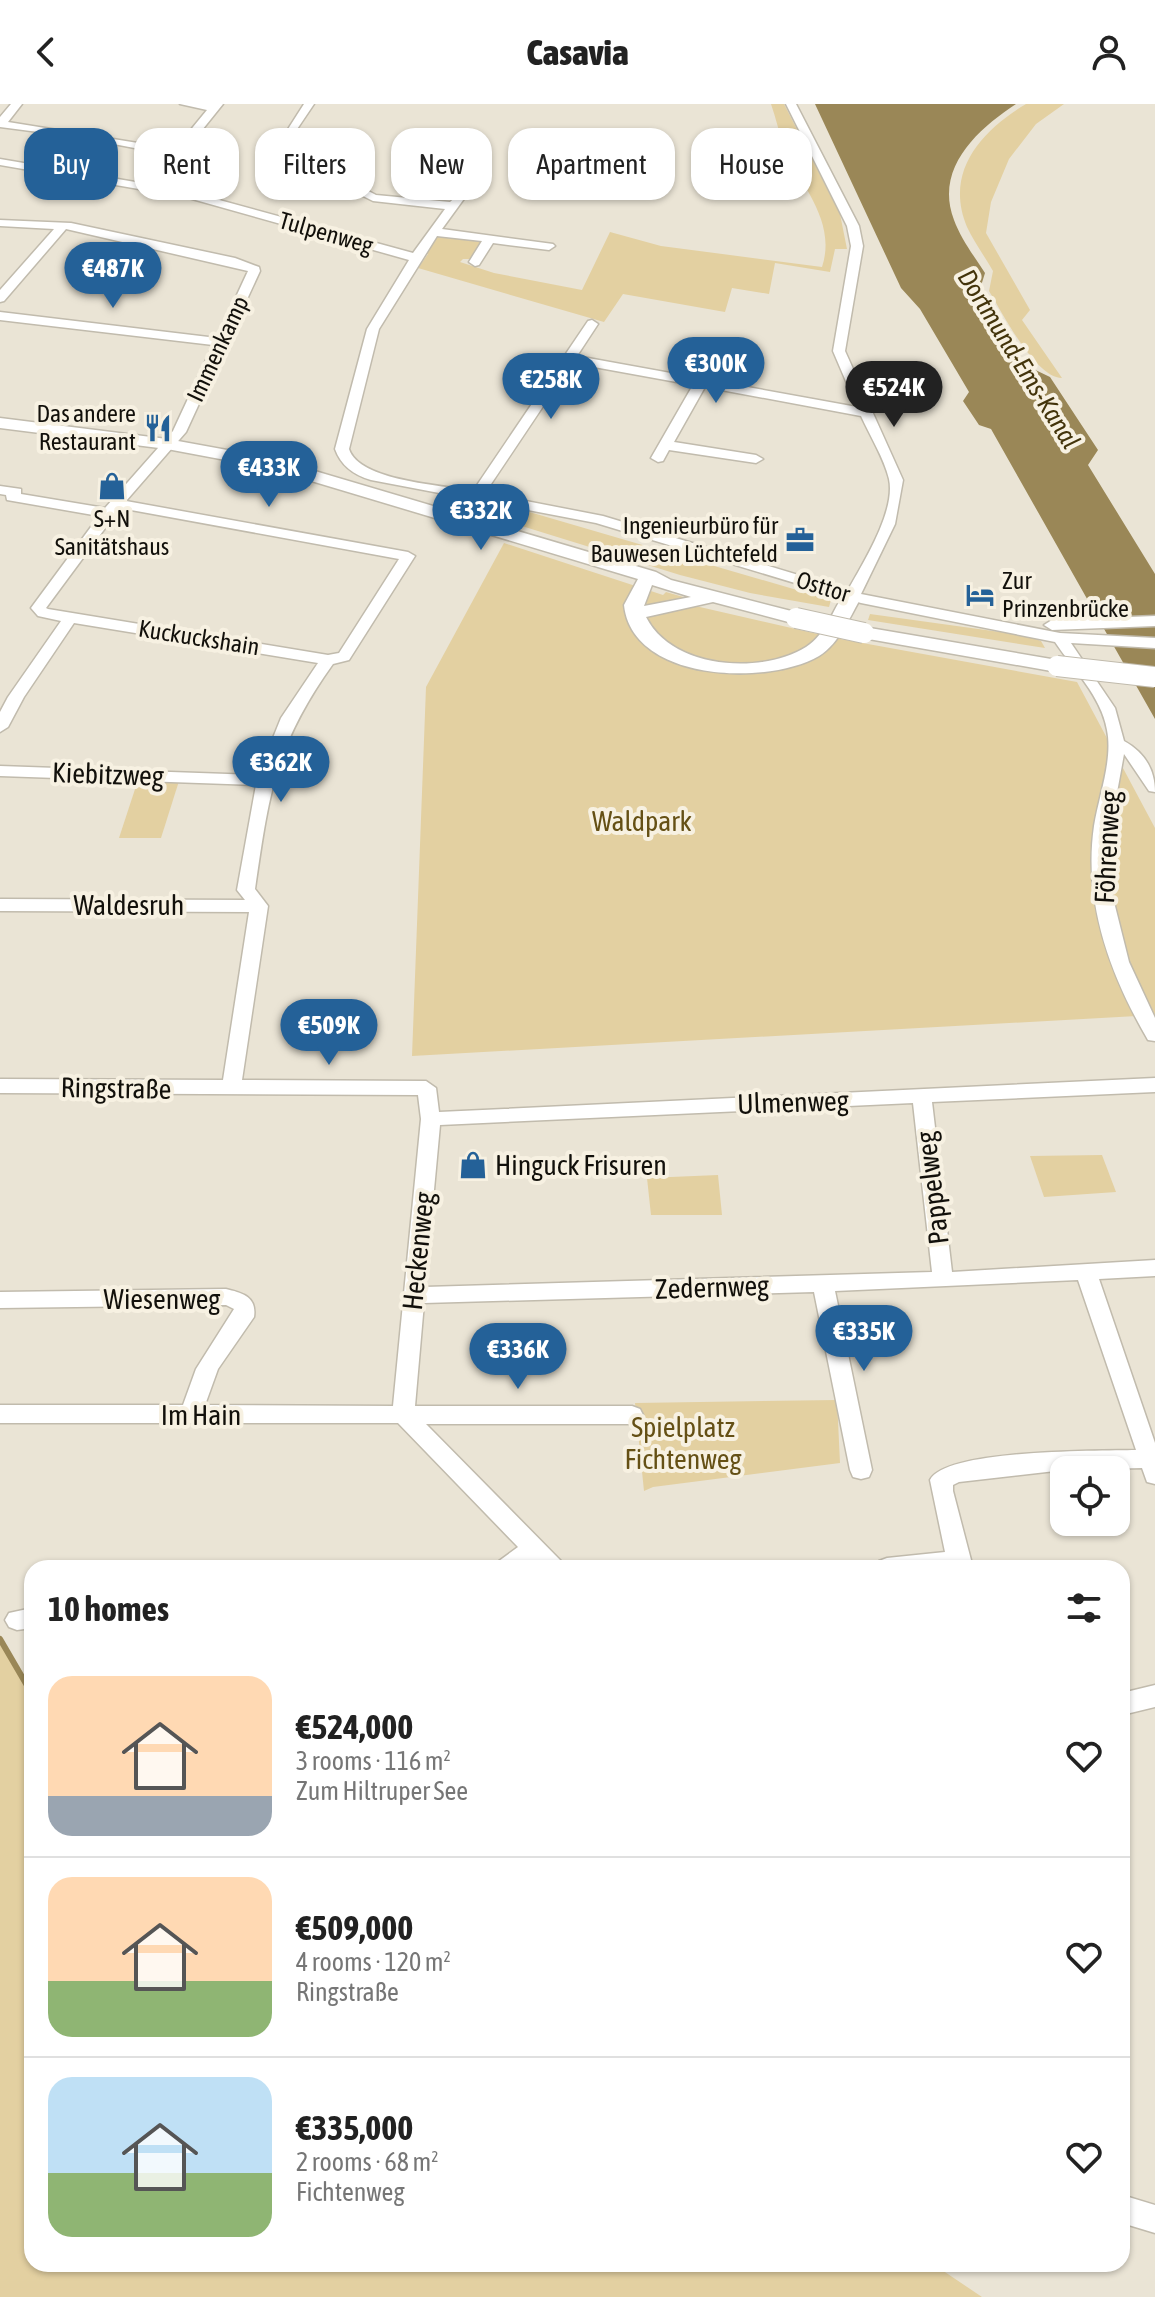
<!DOCTYPE html>
<html lang="en">
<head>
<meta charset="utf-8">
<style>
	body { margin:0; font-family:"Asap Condensed",sans-serif; background:#f2f2f2; color:#222; height:100vh; display:flex; flex-direction:column; font-size:30px; white-space:nowrap }
	* { box-sizing:border-box; margin:0 }
	p { font-size:26px; color:#767676 }
	.icon { flex:none; width:44px; height:44px; fill:none; stroke:currentColor; stroke-width:2; stroke-linecap:round; stroke-linejoin:round }
	.map { position:relative; flex:1; overflow:hidden }
	.panel { position:absolute; left:24px; top:1456px; width:1106px; height:712px; display:flex; flex-direction:column; background:#fff; border-radius:24px; box-shadow:0 2px 6px #0004 }
	.panel>* { flex:none }
	.hud { position:absolute; left:24px; top:24px; width:1108px; height:72px; display:flex; gap:16px }
	.tools { position:absolute; left:1050px; top:1352px; display:grid; gap:16px }
	.tools a { display:grid; place-items:center; width:80px; height:80px; border-radius:16px; background:#fff; box-shadow:0 2px 6px #0004; font-size:40px }
	.price { position:absolute; translate:-50% -68px; padding:0 18px; border-radius:28px; background:#246198; color:#fff; font-size:26px; line-height:52px; filter:drop-shadow(0 2px 4px #0008) }
	.price::after { content:''; position:absolute; left:50%; top:48px; width:24px; height:18px; margin-left:-12px; background:inherit; clip-path:polygon(0 0,100% 0,50% 100%) }
	.price.on { background:#222; color:#fff }
	ul { padding:0; list-style:none }
	li { display:flex; align-items:center; gap:24px; height:200px; padding:0 24px }
	li+li { border-top:2px solid #e0e0e0 }
	li span { display:grid; place-items:center; flex:none; width:224px; height:160px; border-radius:24px; color:#555 }
	li>.icon { margin-inline-start:auto }
	span .icon { width:96px; height:96px; fill:#fffc; stroke-width:1 }
	li b { font-size:34px }
	h2 { display:flex; justify-content:space-between; align-items:center; height:96px; padding:0 24px; font-size:34px }
	.chip { padding:0 28px; border-radius:24px; background:#fff; box-shadow:0 2px 6px #0004; font-size:28px; line-height:72px }
	.chip.on { background:#246198; color:#fff }
	header { display:flex; justify-content:space-between; align-items:center; height:104px; padding:0 24px; background:#fff; font-size:36px; font-weight:800 }
	.map>svg:first-child { display:block }
</style>
</head>
<body>
<header><svg class="icon" aria-label="back" viewBox="0 0 24 24"><path d="M15 5l-7 7 7 7"/></svg>Casavia<svg class="icon" aria-label="person" viewBox="0 0 24 24"><circle cx="12" cy="8" r="4"/><path d="M4 21q1-7 8-7t8 7"/></svg></header>
<div class="map">
<svg width="1155" height="2193" viewBox="0 0 1155 2193">
	<rect width="100%" height="100%" fill="#eae4d5"/>
	<!-- green -->
	<g fill="#e3d0a1">
		<path d="M771,0h13l56,110 7,35h-12l-5,23 -55,-9 -6,31 -37,-6 -7,24 -102,-18 -19,28 -186,-54 10,-14 -9,-1 14,-19 51,7 -14,18h-7l-3,3 34,11 88,17 28,-58 51,14 161,21c15,-46 -21,-80 -38,-121 -5,-13 -8,-28 -13,-42z"/>
		<path d="M1026,0h38l-28,20 -27,35 -18,43 -5,31 44,77 -8,10 40,58c-27,0 -60,-66 -73,-87l4,-20c-8,-14 -19,-29 -26,-44 -23,-55 14,-96 59,-123z"/>
		<polygon points="479,401 526,407 831,496 829,503 750,489 680,471 480,409 473,403"/>
		<polygon points="504,439 663,491 666,488 687,494 691,501 835,534 1077,578 1155,724 1155,911 412,952 426,583"/>
		<polygon points="870,510 1028,532 1041,537 1045,544 868,516"/>
		<polygon points="138,676 179,677 161,734 119,734"/>
		<polygon points="1102,1051 1116,1088 1044,1093 1030,1052"/>
		<polygon points="718,1071 722,1111 651,1111 647,1074"/>
		<polygon points="837,1296 840,1359 653,1383 644,1387 635,1299"/>
		<polygon points="0,1540 32,1589 32,2160 933,2160 982,2193 0,2193"/>
	</g>
	<!-- water -->
	<path fill="#9a8757" d="M815,0h201c-38,25 -82,64 -62,116 7,19 20,36 31,53l-5,16 45,76 25,12 48,73 -10,15 67,109v145l-164,-290 -12,-4 -16,-24 6,-9 -49,-83 -19,-21z"/>
	<g fill="none" stroke-linecap="round" stroke-linejoin="round">
		<!-- stream -->
		<polyline stroke="#9a8757" stroke-width="6" points="0,1535 32,1590"/>
		<defs>
			<g id="minor">
				<path d="M11,0h11l-14,18 167,27 32,-39 -27,-6h43l-66,82 33,6 223,61 32,-44 -72,-8 -28,-14v-4h8l23,12 74,7 10,-9 6,3 -24,33 111,15 2,2 -6,4 -56,-7 -14,22 -4,1 -6,-4 13,-21 -45,-5 -58,93 -30,120c10,32 93,36 124,42l115,-170 4,-1 6,4 -21,32 280,51 -24,-56 18,-105 -4,-20 -61,-122h10l63,122 4,20 -18,105 58,129 -8,44 -34,70 199,39 95,5v10l-84,-5 44,65 9,33c20,11 31,28 31,51l-6,-1 -25,-37 -14,77v55l19,76 26,56v23l-7,-1c-38,-65 -65,-138 -54,-214 5,-31 19,-66 13,-96 -6,-34 -34,-61 -52,-88l-194,-39 -265,-80 -225,-43c-17,-5 -30,-14 -36,-31l32,-120 42,-69 -224,-63 -185,-32v-6l147,25 24,-29 -94,-18 -77,-10v-10zM572,259l121,22 -42,73 7,4 5,-1 6,-11 87,13 7,-4 -7,-4 -82,-13 31,-55 156,29c9,20 23,42 28,63 7,32 -26,84 -41,111l-245,-74 -118,-23z"/>
				<polygon points="304,0 314,0 285,43 287,47 272,69 276,73 266,75 260,69"/>
				<path d="M0,116l71,3 164,35 24,9 1,4 -74,161 -60,69 282,51 7,4 -66,104 -16,4c-58,81 -64,129 -78,225l13,17 -26,174 184,1 10,7 3,24 716,-34v14l-223,10 20,170 203,-12v16l-56,3 56,164v41l-8,-2 -5,-14 -78,2 -105,12 -6,3v6l18,69 -4,7 -92,1 4,-7 8,-3 58,-6 -15,-72c15,-31 170,-29 206,-30l-58,-170 -243,11 37,179 -3,7 -8,2 -8,-2 -3,-7 -36,-178 -390,11 -9,103h217l8,3 3,6 -3,6 -8,3h-206l135,137 4,7h-27l-5,-5 -8,5h-30l4,-7 19,-14 -120,-124h-398v-18h183l13,-36 38,-60 -8,-4 -226,3v-16l226,-3c17,4 31,8 28,28l-36,52 -13,36 188,1 28,-287 -3,-24 -418,-2v-14l223,1 26,-168 -249,-1v-12l245,1 -8,-10 19,-105 -256,-9v-10l258,9 23,-57 37,-55 -244,-40 -50,74 -16,30 -8,5v-20l8,-15 53,-76 -23,-5 -7,-8 68,-92 -92,-16 -1,-5 -6,-1v-8l21,3v5l84,14 68,-77 40,-86 -213,-25v-8l217,26 31,-67 -182,-42 -62,72 -4,1v-12l54,-61 -54,-3zM120,404l279,51 -60,94 -11,2 -280,-46 -2,-1zM913,999l19,169 -507,15 15,-162z"/>
				<polygon points="1155,512 1155,522 1052,526 1044,521 1052,516"/>
				<polygon points="32,1504 32,1524 17,1526 9,1523 5,1516 9,1509"/>
				<polygon points="1155,1581 1155,1603 1122,1611 1122,1589"/>
				<polygon points="1122,2091 1155,2101 1155,2129 1122,2119"/>
			</g>
			<g id="major">
				<path d="M0,314l167,21 104,19 385,114 15,8 132,34 3,4 -10,6 -83,-22 -67,15c26,52 115,58 160,30 20,-13 27,-37 39,-55l7,-2 10,6c-12,20 -22,47 -43,60 -51,30 -187,26 -195,-51l14,-26 -370,-111 -101,-19 -167,-21zM652,481l39,12 -47,9z"/>
				<polygon points="864,523 1057,556 1067,562 1057,568 857,533 854,529 857,525"/>
			</g>
		</defs>
		<!-- minor casing -->
		<use href="#minor" stroke="#c1bbad" stroke-width="3"/>
		<!-- major casing -->
		<use href="#major" stroke="#c1bbad" stroke-width="3"/>
		<!-- minor -->
		<use href="#minor" fill="#fff" fill-rule="evenodd"/>
		<!-- major -->
		<use href="#major" fill="#fff" fill-rule="evenodd"/>
		<defs>
			<g id="major-bridge">
				<polyline points="796,514 864,529"/>
				<polyline points="1057,562 1155,573"/>
			</g>
		</defs>
		<!-- major-bridge casing -->
		<use href="#major-bridge" stroke="#c1bbad" stroke-width="22" stroke-linecap="butt"/>
		<!-- major-bridge -->
		<use href="#major-bridge" stroke="#fff" stroke-width="20"/>
	</g>
	<!-- icons -->
	<defs>
		<symbol id="restaurant-bare" viewBox="-9 -9 18 18"><path d="M-5-6h1v4h1v-4h1v4h1v-4h1v5L-1.5 .5V6h-2V.5L-5-1ZM5-6V6H3V1.5H1.5Q1.5-4 5-6Z" fill="#246198" stroke="#f7f1e2" stroke-width="2.5" paint-order="stroke"/></symbol>
		<symbol id="shop-bare" viewBox="-9 -9 18 18"><path d="M-5-2.5h2.3a2.7 3.5 0 0 1 5.4 0H5L5.5 6h-11ZM-1.5-2.5h3a1.5 2.3 0 0 0-3 0Z" fill="#246198" stroke="#f7f1e2" stroke-width="2.5" paint-order="stroke"/></symbol>
		<symbol id="office-bare" viewBox="-9 -9 18 18"><path d="M-6-3h4V-5.5h4V-3h4V5H-6ZM-1-4.5V-3h2v-1.5ZM-6 0V1H6V0Z" fill="#246198" stroke="#f7f1e2" stroke-width="2.5" paint-order="stroke"/></symbol>
		<symbol id="hotel-bare" viewBox="-9 -9 18 18"><path d="M-6-4.5h1.5V1H6V5H4.5V3h-9V5H-6ZM-4 0a1.8 1.8 0 1 1 3.6 0ZM.5 0V-2.5h3Q6-2.5 6 0Z" fill="#246198" stroke="#f7f1e2" stroke-width="2.5" paint-order="stroke"/></symbol>
	</defs>
	<g fill-rule="evenodd">
		<use href="#restaurant-bare" x="138" y="304" width="40" height="40"/>
		<use href="#shop-bare" x="92" y="362" width="40" height="40"/>
		<use href="#office-bare" x="780" y="416" width="40" height="40"/>
		<use href="#hotel-bare" x="960" y="471" width="40" height="40"/>
		<use href="#shop-bare" x="453" y="1041" width="40" height="40"/>
	</g>
	<g text-anchor="middle" stroke-width="8" stroke-linejoin="round" paint-order="stroke">
		<!-- far-street labels -->
		<g font-size="24" fill="#12100b" stroke="#f7f1e2">
			<text transform="translate(326 129) rotate(16)" y="8">Tulpenweg</text>
			<text transform="translate(218 245) rotate(-65)" y="8">Immenkamp</text>
			<text transform="translate(823 483) rotate(17)" y="8">Osttor</text>
			<text transform="translate(199 534) rotate(9)" y="8">Kuckuckshain</text>
		</g>
		<!-- far-poi labels -->
		<g font-size="24" fill="#12100b" stroke="#f7f1e2" text-anchor="end">
			<text x="136" y="318">Das andere<tspan x="136" dy="28">Restaurant</tspan></text>
			<text x="112" y="423" text-anchor="middle">S+N<tspan x="112" dy="28">Sanitätshaus</tspan></text>
			<text x="778" y="430">Ingenieurbüro für<tspan x="778" dy="28">Bauwesen Lüchtefeld</tspan></text>
			<text x="1002" y="485" text-anchor="start">Zur<tspan x="1002" dy="28">Prinzenbrücke</tspan></text>
		</g>
		<!-- far-water labels -->
		<g font-size="26" font-style="italic" fill="#43340b" stroke="#f7f1e2">
			<text transform="translate(1019 255) rotate(58)" y="9">Dortmund-Ems-Kanal</text>
		</g>
		<!-- street labels -->
		<g font-size="28" fill="#12100b" stroke="#f7f1e2">
			<text transform="translate(108 670) rotate(2)" y="10">Kiebitzweg</text>
			<text transform="translate(1107 743) rotate(-87)" y="10">Föhrenweg</text>
			<text x="129" y="811">Waldesruh</text>
			<text transform="translate(116 984) rotate(1)" y="10">Ringstraße</text>
			<text transform="translate(793 998) rotate(-2)" y="10">Ulmenweg</text>
			<text transform="translate(932 1084) rotate(-97)" y="10">Pappelweg</text>
			<text transform="translate(418 1147) rotate(-84)" y="10">Heckenweg</text>
			<text transform="translate(712 1183) rotate(-2)" y="10">Zedernweg</text>
			<text x="162" y="1205">Wiesenweg</text>
			<text x="201" y="1321">Im Hain</text>
		</g>
		<!-- park labels -->
		<g font-size="28" fill="#655015" stroke="#f7f1e2">
			<text x="642" y="727">Waldpark</text>
			<text x="683" y="1333">Spielplatz<tspan x="683" dy="32">Fichtenweg</tspan></text>
		</g>
		<!-- poi labels -->
		<g font-size="28" fill="#12100b" stroke="#f7f1e2" text-anchor="start">
			<text x="495" y="1071">Hinguck Frisuren</text>
		</g>
	</g>
</svg>
<div class="tools">
<a><svg class="icon" aria-label="locate" viewBox="0 0 24 24"><circle cx="12" cy="12" r="6"/><path d="M12 2v4M12 18v4M2 12h4M18 12h4"/></svg></a>
</div>
<b class="price" style="left:113px;top:206px">€487K</b>
<b class="price" style="left:716px;top:301px">€300K</b>
<b class="price" style="left:551px;top:317px">€258K</b>
<b class="price on" style="left:894px;top:325px">€524K</b>
<b class="price" style="left:269px;top:405px">€433K</b>
<b class="price" style="left:481px;top:448px">€332K</b>
<b class="price" style="left:281px;top:700px">€362K</b>
<b class="price" style="left:329px;top:963px">€509K</b>
<b class="price" style="left:864px;top:1269px">€335K</b>
<b class="price" style="left:518px;top:1287px">€336K</b>
<div class="hud">
<a class="chip on">Buy</a>
<a class="chip">Rent</a>
<a class="chip">Filters</a>
<a class="chip">New</a>
<a class="chip">Apartment</a>
<a class="chip">House</a>
</div>
<section class="panel">
<h2>10 homes<svg class="icon" aria-label="filters" viewBox="0 0 24 24"><path d="M4 7h16M4 17h16"/><circle cx="9" cy="7" r="2"/><circle cx="15" cy="17" r="2"/></svg></h2>
<ul>
<li><span style="background:linear-gradient(#ffd9b3 75%,#9aa5b1 0)"><svg class="icon" aria-label="home" viewBox="0 0 24 24"><path d="M3 11l9-7 9 7M6 9v11h12V9"/></svg></span><div><b>€524,000</b><p>3 rooms · 116 m²</p><p>Zum Hiltruper See</p></div><svg class="icon" aria-label="heart" viewBox="0 0 24 24"><path d="M12 20l-8-8c-3-5 5-10 8-4 3-6 11-1 8 4z"/></svg></li>
<li><span style="background:linear-gradient(#ffd9b3 65%,#8fb573 0)"><svg class="icon" aria-label="home" viewBox="0 0 24 24"><path d="M3 11l9-7 9 7M6 9v11h12V9"/></svg></span><div><b>€509,000</b><p>4 rooms · 120 m²</p><p>Ringstraße</p></div><svg class="icon" aria-label="heart" viewBox="0 0 24 24"><path d="M12 20l-8-8c-3-5 5-10 8-4 3-6 11-1 8 4z"/></svg></li>
<li><span style="background:linear-gradient(#bfe0f5 60%,#8fb573 0)"><svg class="icon" aria-label="home" viewBox="0 0 24 24"><path d="M3 11l9-7 9 7M6 9v11h12V9"/></svg></span><div><b>€335,000</b><p>2 rooms · 68 m²</p><p>Fichtenweg</p></div><svg class="icon" aria-label="heart" viewBox="0 0 24 24"><path d="M12 20l-8-8c-3-5 5-10 8-4 3-6 11-1 8 4z"/></svg></li>
</ul>
</section>
</div>
</body>
</html>
